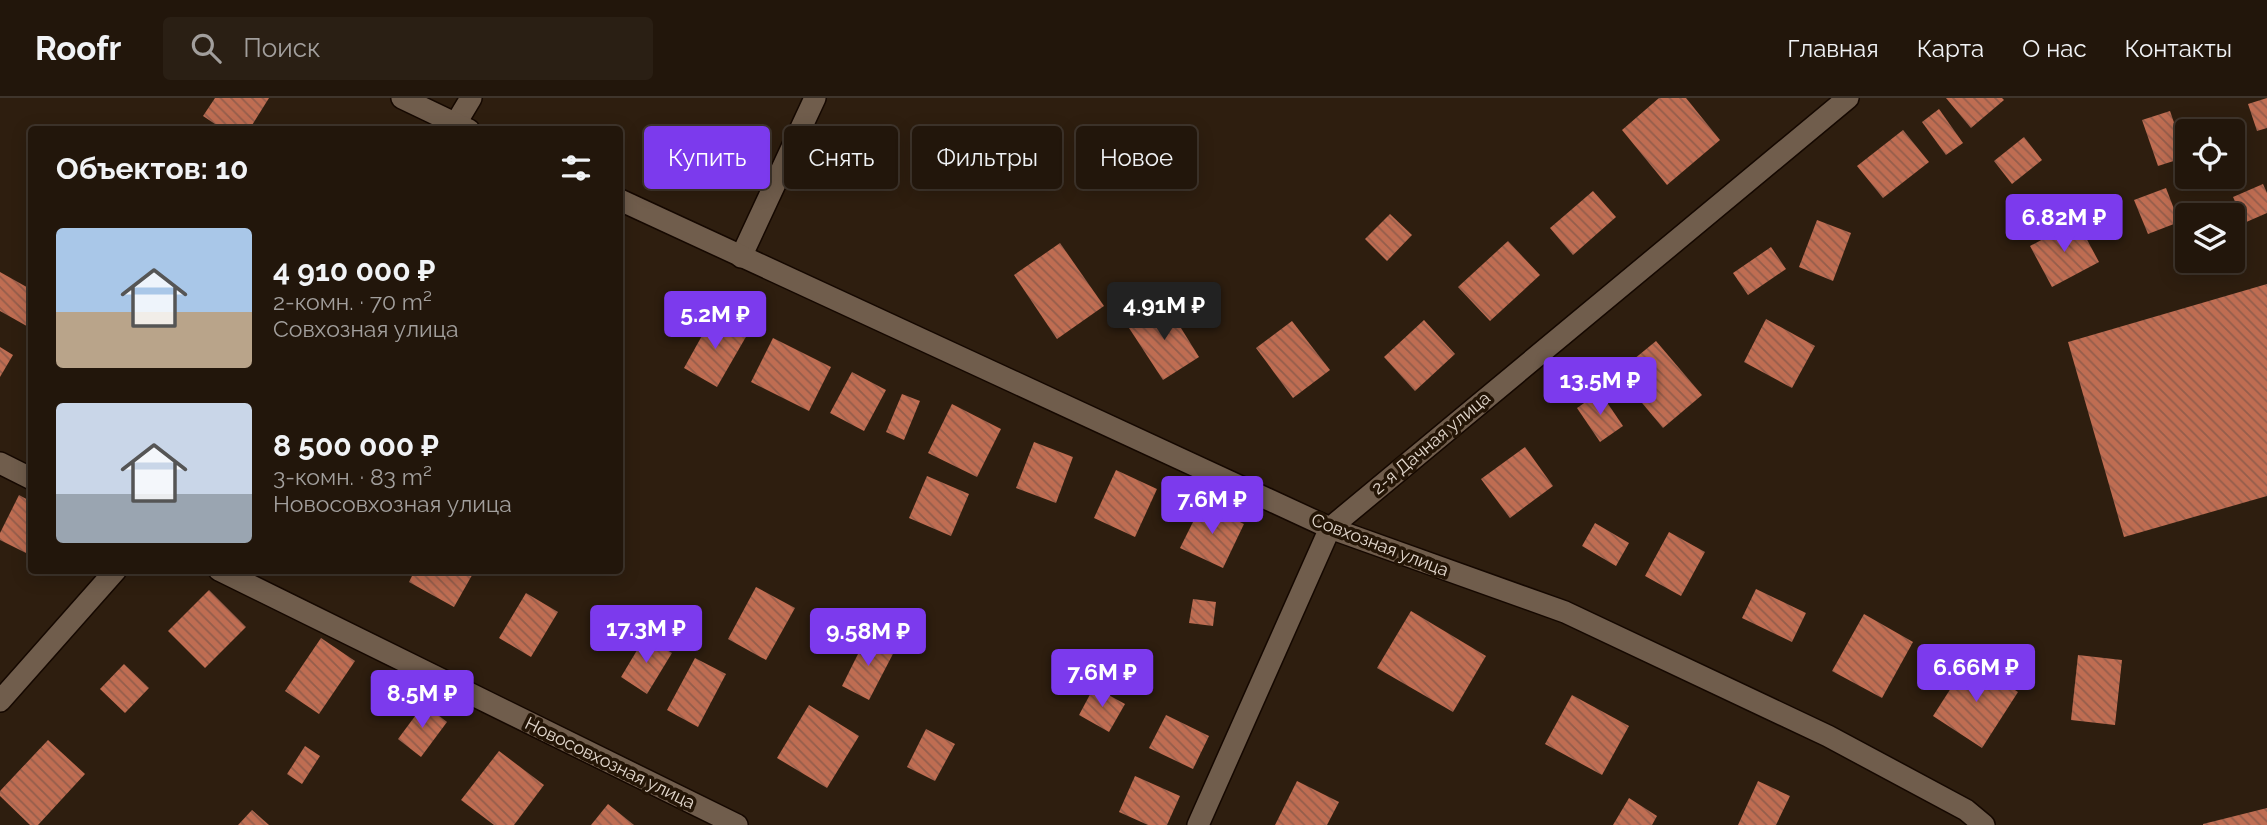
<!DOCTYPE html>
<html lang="ru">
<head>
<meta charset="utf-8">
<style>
	body { margin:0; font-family:Raleway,sans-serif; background:#2a1f14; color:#f1f3f6; height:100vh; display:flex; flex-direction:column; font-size:26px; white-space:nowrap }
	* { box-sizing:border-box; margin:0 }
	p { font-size:23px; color:#a29f9d }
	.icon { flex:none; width:38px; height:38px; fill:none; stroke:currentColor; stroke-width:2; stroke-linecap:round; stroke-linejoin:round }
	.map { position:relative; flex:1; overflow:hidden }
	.drawer { position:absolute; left:28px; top:28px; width:595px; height:448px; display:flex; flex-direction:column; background:#22160b; border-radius:7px; box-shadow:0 4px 18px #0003,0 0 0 2px #3f352c }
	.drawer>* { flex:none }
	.guide { position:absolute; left:644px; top:28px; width:665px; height:63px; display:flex; gap:14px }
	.fabs { position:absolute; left:2175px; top:21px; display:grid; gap:14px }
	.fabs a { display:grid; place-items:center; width:70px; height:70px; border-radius:7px; background:#22160b; box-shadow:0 4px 18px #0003,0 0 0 2px #3f352c; font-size:35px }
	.price { position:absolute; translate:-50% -60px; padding:0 16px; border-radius:7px; background:#7c3aed; color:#fff; font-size:23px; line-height:46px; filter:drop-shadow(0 2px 4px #0008) }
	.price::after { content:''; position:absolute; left:50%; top:42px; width:21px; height:16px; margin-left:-10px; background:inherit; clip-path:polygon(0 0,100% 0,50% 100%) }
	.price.on { background:#222; color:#fff }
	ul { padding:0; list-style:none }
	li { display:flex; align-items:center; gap:21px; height:175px; padding:0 28px }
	li span { display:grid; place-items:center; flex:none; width:196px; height:140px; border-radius:7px; color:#555 }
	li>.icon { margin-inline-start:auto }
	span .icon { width:84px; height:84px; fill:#fffc; stroke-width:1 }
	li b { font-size:30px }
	h2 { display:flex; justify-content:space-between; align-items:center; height:84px; padding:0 28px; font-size:30px }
	.chip { padding:0 24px; border-radius:7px; background:#22160b; box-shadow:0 4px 18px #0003,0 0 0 2px #3f352c; font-size:24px; line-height:63px }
	.chip.on { background:#7c3aed; color:#fff }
	header { display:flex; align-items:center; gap:42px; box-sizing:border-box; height:98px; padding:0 35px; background:#22160b; border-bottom:2px solid #3f352c }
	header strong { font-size:33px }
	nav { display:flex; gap:38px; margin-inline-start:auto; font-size:24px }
	.search { width:490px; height:63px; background:#2a1f14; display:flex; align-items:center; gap:18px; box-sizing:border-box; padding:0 24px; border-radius:7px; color:#a29f9d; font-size:26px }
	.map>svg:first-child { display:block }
</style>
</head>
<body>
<header>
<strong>Roofr</strong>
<div class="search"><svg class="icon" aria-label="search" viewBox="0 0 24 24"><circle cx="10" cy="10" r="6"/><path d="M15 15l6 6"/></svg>Поиск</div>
<nav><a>Главная</a><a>Карта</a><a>О нас</a><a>Контакты</a></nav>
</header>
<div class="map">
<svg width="2267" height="727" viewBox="0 0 2267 727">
	<defs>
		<pattern id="building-back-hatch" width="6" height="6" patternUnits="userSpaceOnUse" patternTransform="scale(1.75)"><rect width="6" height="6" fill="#bf6d52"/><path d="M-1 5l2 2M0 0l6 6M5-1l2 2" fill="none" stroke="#945d4b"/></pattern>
	</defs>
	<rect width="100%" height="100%" fill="#2e1e0f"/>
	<!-- building -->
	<g fill="url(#building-back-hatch)">
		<polygon points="215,0 269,0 249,32 224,32 203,18"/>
		<polygon points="1659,0 1686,0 1720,42 1667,87 1622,32"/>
		<polygon points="1946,0 2002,0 2004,2 1971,30"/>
		<polygon points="2267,0 2267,30 2257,33 2248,6"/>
		<polygon points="1939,11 1963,45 1946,57 1922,24"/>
		<polygon points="2170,13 2186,59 2158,68 2142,22"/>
		<polygon points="1903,32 1929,64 1883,100 1857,68"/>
		<polygon points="2024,39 2042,62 2012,86 1994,63"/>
		<polygon points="2263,86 2267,95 2267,115 2244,125 2233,99"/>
		<polygon points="2166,90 2179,124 2148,136 2134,102"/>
		<polygon points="1593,93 1616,119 1573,157 1550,130"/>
		<polygon points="1390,116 1412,137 1387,163 1365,141"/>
		<polygon points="1817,122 1851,135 1833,183 1799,169"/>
		<polygon points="2077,123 2099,164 2052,189 2030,148"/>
		<polygon points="1508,143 1540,177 1490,223 1458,189"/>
		<polygon points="1060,145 1104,208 1057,241 1014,177"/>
		<polygon points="1771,149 1786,171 1748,197 1733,175"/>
		<polygon points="0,174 32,192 32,231 0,213"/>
		<polygon points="2267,186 2267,398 2124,439 2068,244"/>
		<polygon points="1166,206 1199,259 1163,282 1129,230"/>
		<polygon points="713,218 747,237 717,289 684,270"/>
		<polygon points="1766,221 1815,248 1792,290 1744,264"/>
		<polygon points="1424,222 1455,256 1415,293 1384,259"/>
		<polygon points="1292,223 1330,272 1293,300 1256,250"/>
		<polygon points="773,240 831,269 809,313 751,284"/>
		<polygon points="1656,243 1702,297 1663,330 1617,275"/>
		<polygon points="0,249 13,257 0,279"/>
		<polygon points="852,274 886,292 864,333 830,315"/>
		<polygon points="1600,294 1623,328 1600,344 1577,310"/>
		<polygon points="902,296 920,303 904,342 886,334"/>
		<polygon points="952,306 1001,331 977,379 928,355"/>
		<polygon points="1034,344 1073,359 1056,405 1016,390"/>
		<polygon points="1525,349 1553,388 1510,420 1481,381"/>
		<polygon points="1116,372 1157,391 1135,439 1094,420"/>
		<polygon points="927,378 969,396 951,438 909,420"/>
		<polygon points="19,397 32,404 32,458 0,442 0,435"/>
		<polygon points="1202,406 1244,426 1223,470 1180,450"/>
		<polygon points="1595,425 1629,445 1616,468 1582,448"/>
		<polygon points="1669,434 1705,454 1681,498 1645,478"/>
		<polygon points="415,472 475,472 454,509 409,484"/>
		<polygon points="756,489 795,510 766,562 728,541"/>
		<polygon points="1756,491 1806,515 1792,544 1742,520"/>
		<polygon points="209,492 246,529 205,570 168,533"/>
		<polygon points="526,495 558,514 531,559 499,540"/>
		<polygon points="1193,501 1216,504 1213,528 1189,525"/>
		<polygon points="1411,513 1486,558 1453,614 1377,570"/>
		<polygon points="1864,516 1913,544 1882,600 1832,573"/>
		<polygon points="867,538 895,552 869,602 842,588"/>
		<polygon points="645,539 672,555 647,596 621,579"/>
		<polygon points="321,540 355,563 319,616 285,593"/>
		<polygon points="2078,557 2122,562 2115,627 2071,622"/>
		<polygon points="695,560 726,576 698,629 667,612"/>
		<polygon points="1969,562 2018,594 1982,650 1933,618"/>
		<polygon points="124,566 149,590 125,615 100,591"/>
		<polygon points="1094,589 1125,606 1109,634 1079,617"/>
		<polygon points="1572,597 1629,628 1602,677 1545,646"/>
		<polygon points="424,606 447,624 421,659 398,641"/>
		<polygon points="809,607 859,638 827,690 777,660"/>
		<polygon points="1166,617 1209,638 1193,671 1149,650"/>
		<polygon points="926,631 955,646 935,683 907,669"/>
		<polygon points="48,642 85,676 38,727 30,727 0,698 0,693"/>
		<polygon points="305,648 320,658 302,686 287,676"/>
		<polygon points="499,653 544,687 514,727 494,727 461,702"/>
		<polygon points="1135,678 1180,698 1167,727 1148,727 1119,714"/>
		<polygon points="1297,683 1339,704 1327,727 1275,727"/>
		<polygon points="1758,683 1790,698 1776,727 1738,727"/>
		<polygon points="1629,700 1657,718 1652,727 1613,727"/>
		<polygon points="608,706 634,727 591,727"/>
		<polygon points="2267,710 2267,727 2203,727 2203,726"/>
		<polygon points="252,712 269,727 238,727"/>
	</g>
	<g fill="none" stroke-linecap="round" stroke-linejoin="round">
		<defs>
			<g id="street">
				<polyline points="456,25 471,0"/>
				<polyline points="741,159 815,0"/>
				<polyline points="0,365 32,381"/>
				<polyline points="219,472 737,727"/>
				<polyline points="0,603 116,472"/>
				<polyline points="1198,727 1330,430 1848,0"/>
			</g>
			<g id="secondary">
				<polyline points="402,0 469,32"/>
				<polyline points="620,102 1330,430 1565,514 1828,638 1966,712 1984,727"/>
			</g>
		</defs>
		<!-- street casing -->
		<use href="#street" stroke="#150800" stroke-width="24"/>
		<!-- secondary casing -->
		<use href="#secondary" stroke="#150800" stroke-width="24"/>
		<!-- street -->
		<use href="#street" stroke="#705d4c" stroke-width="21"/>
		<!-- secondary -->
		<use href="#secondary" stroke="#705d4c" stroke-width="21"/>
	</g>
	<g text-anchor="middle" stroke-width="7" stroke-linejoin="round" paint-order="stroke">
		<!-- street labels -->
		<g font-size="18" fill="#e2d7cd" stroke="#241506">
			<text transform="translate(1431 345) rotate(-40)" y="6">2-я Дачная улица</text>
			<text transform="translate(1380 447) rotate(21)" y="6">Совхозная улица</text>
			<text transform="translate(610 665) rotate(26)" y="6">Новосовхозная улица</text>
		</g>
	</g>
</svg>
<div class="fabs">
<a><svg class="icon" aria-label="locate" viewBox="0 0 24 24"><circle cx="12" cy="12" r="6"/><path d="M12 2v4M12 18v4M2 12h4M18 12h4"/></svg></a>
<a><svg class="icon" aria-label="layers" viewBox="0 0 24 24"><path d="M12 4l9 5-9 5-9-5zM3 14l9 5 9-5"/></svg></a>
</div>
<b class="price" style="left:2064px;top:156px">6.82M ₽</b>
<b class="price on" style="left:1164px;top:244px">4.91M ₽</b>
<b class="price" style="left:715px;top:253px">5.2M ₽</b>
<b class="price" style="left:1600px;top:319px">13.5M ₽</b>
<b class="price" style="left:1212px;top:438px">7.6M ₽</b>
<b class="price" style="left:646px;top:567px">17.3M ₽</b>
<b class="price" style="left:868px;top:570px">9.58M ₽</b>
<b class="price" style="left:1976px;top:606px">6.66M ₽</b>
<b class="price" style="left:1102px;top:611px">7.6M ₽</b>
<b class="price" style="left:422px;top:632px">8.5M ₽</b>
<div class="guide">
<a class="chip on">Купить</a>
<a class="chip">Снять</a>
<a class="chip">Фильтры</a>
<a class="chip">Новое</a>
</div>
<section class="drawer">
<h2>Объектов: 10<svg class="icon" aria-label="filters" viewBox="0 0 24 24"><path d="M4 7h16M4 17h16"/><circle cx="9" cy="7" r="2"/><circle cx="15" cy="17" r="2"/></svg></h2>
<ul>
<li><span style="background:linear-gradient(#a9c7e8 60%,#b9a48a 0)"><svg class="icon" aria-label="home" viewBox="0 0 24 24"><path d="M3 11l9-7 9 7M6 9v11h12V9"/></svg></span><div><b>4 910 000 ₽</b><p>2-комн. · 70 m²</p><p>Совхозная улица</p></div></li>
<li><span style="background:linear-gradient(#c9d6e8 65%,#9aa5b1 0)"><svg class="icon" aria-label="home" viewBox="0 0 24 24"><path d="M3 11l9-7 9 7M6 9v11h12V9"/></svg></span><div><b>8 500 000 ₽</b><p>3-комн. · 83 m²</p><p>Новосовхозная улица</p></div></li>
</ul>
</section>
</div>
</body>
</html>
